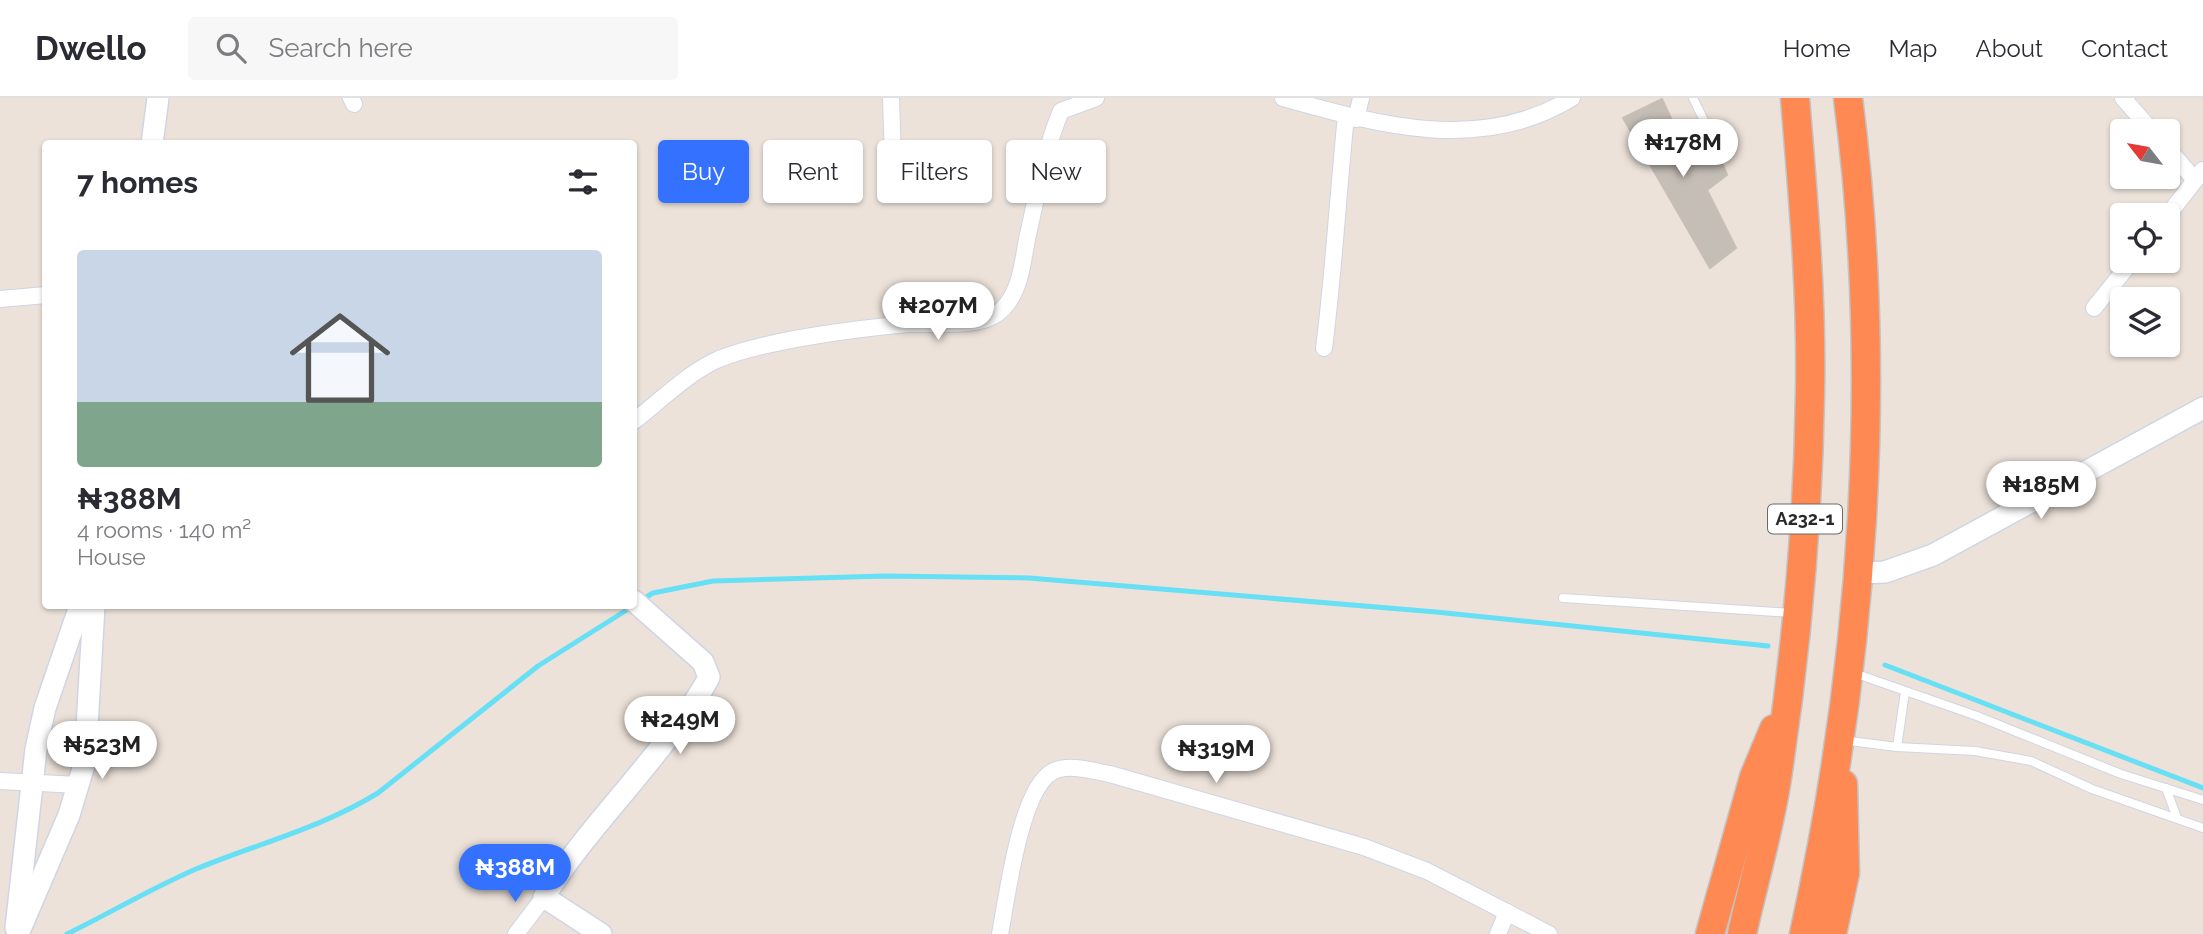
<!DOCTYPE html>
<html lang="en">
<head>
<meta charset="utf-8">
<style>
	body { margin:0; font-family:Raleway,sans-serif; background:#f7f7f7; color:#2b2b33; height:100vh; display:flex; flex-direction:column; font-size:26px; white-space:nowrap }
	* { box-sizing:border-box; margin:0 }
	p { font-size:23px; color:#7c7c81 }
	.icon { flex:none; width:38px; height:38px; fill:none; stroke:currentColor; stroke-width:2; stroke-linecap:round; stroke-linejoin:round }
	.map { position:relative; flex:1; overflow:hidden }
	.sheet { position:absolute; left:42px; top:42px; width:595px; height:469px; display:flex; flex-direction:column; background:#fff; border-radius:7px; box-shadow:0 2px 5px #0004 }
	.sheet>* { flex:none }
	.hud { position:absolute; left:658px; top:42px; width:665px; height:63px; display:flex; gap:14px }
	.needle { width:46px; rotate:301deg }
	.tools { position:absolute; left:2110px; top:21px; display:grid; gap:14px }
	.tools a { display:grid; place-items:center; width:70px; height:70px; border-radius:7px; background:#fff; box-shadow:0 2px 5px #0004; font-size:35px }
	.price { position:absolute; translate:-50% -60px; padding:0 16px; border-radius:24px; background:#fff; color:#222; font-size:23px; line-height:46px; filter:drop-shadow(0 2px 4px #0008) }
	.price::after { content:''; position:absolute; left:50%; top:42px; width:21px; height:16px; margin-left:-10px; background:inherit; clip-path:polygon(0 0,100% 0,50% 100%) }
	.price.on { background:#3471ff; color:#fff }
	ul { padding:0; list-style:none }
	li { display:grid; align-content:center; gap:14px; height:371px; padding:0 35px }
	li span { display:grid; place-items:center; height:217px; border-radius:7px; color:#555 }
	li>.icon { margin-inline-start:auto }
	span .icon { width:126px; height:126px; fill:#fffc; stroke-width:1 }
	li b { font-size:30px }
	h2 { display:flex; justify-content:space-between; align-items:center; height:84px; padding:0 35px; font-size:30px }
	.chip { padding:0 24px; border-radius:7px; background:#fff; box-shadow:0 2px 5px #0004; font-size:24px; line-height:63px }
	.chip.on { background:#3471ff; color:#fff }
	header { display:flex; align-items:center; gap:42px; box-sizing:border-box; height:98px; padding:0 35px; background:#fff; border-bottom:2px solid #e1e1e2 }
	header strong { font-size:33px }
	nav { display:flex; gap:38px; margin-inline-start:auto; font-size:24px }
	.search { width:490px; height:63px; background:#f7f7f7; display:flex; align-items:center; gap:18px; box-sizing:border-box; padding:0 24px; border-radius:7px; color:#7c7c81; font-size:26px }
	.map>svg:first-child { display:block }
</style>
</head>
<body>
<header>
<strong>Dwello</strong>
<div class="search"><svg class="icon" aria-label="search" viewBox="0 0 24 24"><circle cx="10" cy="10" r="6"/><path d="M15 15l6 6"/></svg>Search here</div>
<nav><a>Home</a><a>Map</a><a>About</a><a>Contact</a></nav>
</header>
<div class="map">
<svg width="2203" height="836" viewBox="0 0 2203 836">
	<rect width="100%" height="100%" fill="#ece2da"/>
	<g fill="none" stroke-linecap="round" stroke-linejoin="round">
		<!-- stream -->
		<g stroke="#67dff5" stroke-width="5">
			<polyline points="640,503 653,495 713,483 885,478 1029,480 1436,514 1768,548"/>
			<polyline points="1885,567 2203,690"/>
			<path d="M67,836c43,-21 85,-46 129,-65 63,-26 123,-40 182,-76l160,-127 95,-60"/>
		</g>
	</g>
	<!-- building -->
	<polygon fill="#c4beb6" stroke="#c8beb4" stroke-width="2" points="1662,1 1693,68 1720,60 1727,77 1707,92 1736,150 1710,170 1623,20"/>
	<g fill="none" stroke-linecap="round" stroke-linejoin="round">
		<defs>
			<g id="lane">
				<polyline points="1693,0 1716,47"/>
				<polyline points="1563,500 1792,515"/>
				<polyline points="1854,575 1977,618 2121,676 2203,702"/>
				<polyline points="1842,642 1897,649 1975,653 2031,663 2092,691 2203,730"/>
				<polyline points="1897,649 1905,594"/>
				<polyline points="2166,690 2177,720"/>
			</g>
			<g id="street">
				<polyline points="351,0 354,6"/>
				<polyline points="891,0 894,92"/>
				<path d="M1283,0c96,27 198,56 289,0"/>
				<polyline points="2123,0 2152,33"/>
				<polyline points="1356,21 1361,0"/>
				<polyline points="2168,51 2195,82"/>
				<polyline points="2168,117 2203,72"/>
				<polyline points="0,201 46,197"/>
				<polyline points="2094,210 2132,163"/>
				<path d="M1324,250c10,-78 14,-155 22,-232"/>
				<path d="M634,323c26,-20 55,-49 85,-62 48,-19 136,-30 188,-35 31,-2 80,8 100,-20 14,-18 16,-44 20,-65 10,-43 17,-88 34,-128l35,-13"/>
				<polyline points="0,683 79,687"/>
				<polyline points="516,836 544,799"/>
				<path d="M1000,836c7,-36 20,-144 52,-162 17,-9 41,-1 58,2l254,73 63,24 122,63"/>
				<polyline points="1498,836 1507,814"/>
			</g>
			<g id="secondary">
				<polyline points="152,46 158,0"/>
				<polyline points="1859,475 1885,474 1933,457 2203,310"/>
				<polyline points="16,830 36,651 45,610 80,508"/>
				<polyline points="18,836 69,717 85,664 94,508"/>
				<path d="M601,836l-57,-37c36,-58 85,-107 126,-162 14,-19 29,-37 39,-58l-6,-15 -69,-61"/>
			</g>
			<g id="highway">
				<polyline points="1710,836 1754,679 1774,631"/>
				<path d="M1742,836c11,-50 26,-100 34,-150 20,-129 32,-259 34,-390 2,-98 -7,-198 -15,-296"/>
				<path d="M1804,836c60,-272 80,-559 44,-836"/>
				<polyline points="1832,836 1845,775 1843,686"/>
			</g>
		</defs>
		<!-- lane casing -->
		<use href="#lane" stroke="#cfd5e3" stroke-width="10"/>
		<!-- street casing -->
		<use href="#street" stroke="#cfd5e3" stroke-width="18"/>
		<!-- secondary casing -->
		<use href="#secondary" stroke="#cfd5e3" stroke-width="24"/>
		<!-- highway casing -->
		<use href="#highway" stroke="#c3c3c3" stroke-width="31"/>
		<!-- lane -->
		<use href="#lane" stroke="#fff" stroke-width="8"/>
		<!-- street -->
		<use href="#street" stroke="#fff" stroke-width="16"/>
		<!-- secondary -->
		<use href="#secondary" stroke="#fff" stroke-width="21"/>
		<!-- highway -->
		<use href="#highway" stroke="#ff8952" stroke-width="28"/>
	</g>
	<g text-anchor="middle" stroke-width="7" stroke-linejoin="round" paint-order="stroke">
		<!-- shield labels -->
		<rect fill="#fff" stroke="#696969" stroke-width="2" x="1768" y="406.5" width="74" height="29" rx="5"/>
		<g font-size="18" font-weight="bold" fill="#292929">
			<text x="1805" y="427">A232-1</text>
		</g>
	</g>
</svg>
<div class="tools">
<a><svg class="needle" viewBox="-14 -14 28 28"><path d="M0-13l5 13h-10z" fill="#e53935"/><path d="M0 13l5-13h-10z" fill="#7c7c81"/></svg></a>
<a><svg class="icon" aria-label="locate" viewBox="0 0 24 24"><circle cx="12" cy="12" r="6"/><path d="M12 2v4M12 18v4M2 12h4M18 12h4"/></svg></a>
<a><svg class="icon" aria-label="layers" viewBox="0 0 24 24"><path d="M12 4l9 5-9 5-9-5zM3 14l9 5 9-5"/></svg></a>
</div>
<b class="price" style="left:1683px;top:81px">₦178M</b>
<b class="price" style="left:938px;top:244px">₦207M</b>
<b class="price" style="left:2041px;top:423px">₦185M</b>
<b class="price" style="left:680px;top:658px">₦249M</b>
<b class="price" style="left:102px;top:683px">₦523M</b>
<b class="price" style="left:1216px;top:687px">₦319M</b>
<b class="price on" style="left:515px;top:806px">₦388M</b>
<div class="hud">
<a class="chip on">Buy</a>
<a class="chip">Rent</a>
<a class="chip">Filters</a>
<a class="chip">New</a>
</div>
<section class="sheet">
<h2>7 homes<svg class="icon" aria-label="filters" viewBox="0 0 24 24"><path d="M4 7h16M4 17h16"/><circle cx="9" cy="7" r="2"/><circle cx="15" cy="17" r="2"/></svg></h2>
<ul>
<li><span style="background:linear-gradient(#c9d6e8 70%,#7fa58c 0)"><svg class="icon" aria-label="home" viewBox="0 0 24 24"><path d="M3 11l9-7 9 7M6 9v11h12V9"/></svg></span><div><b>₦388M</b><p>4 rooms · 140 m²</p><p>House</p></div></li>
</ul>
</section>
</div>
</body>
</html>
